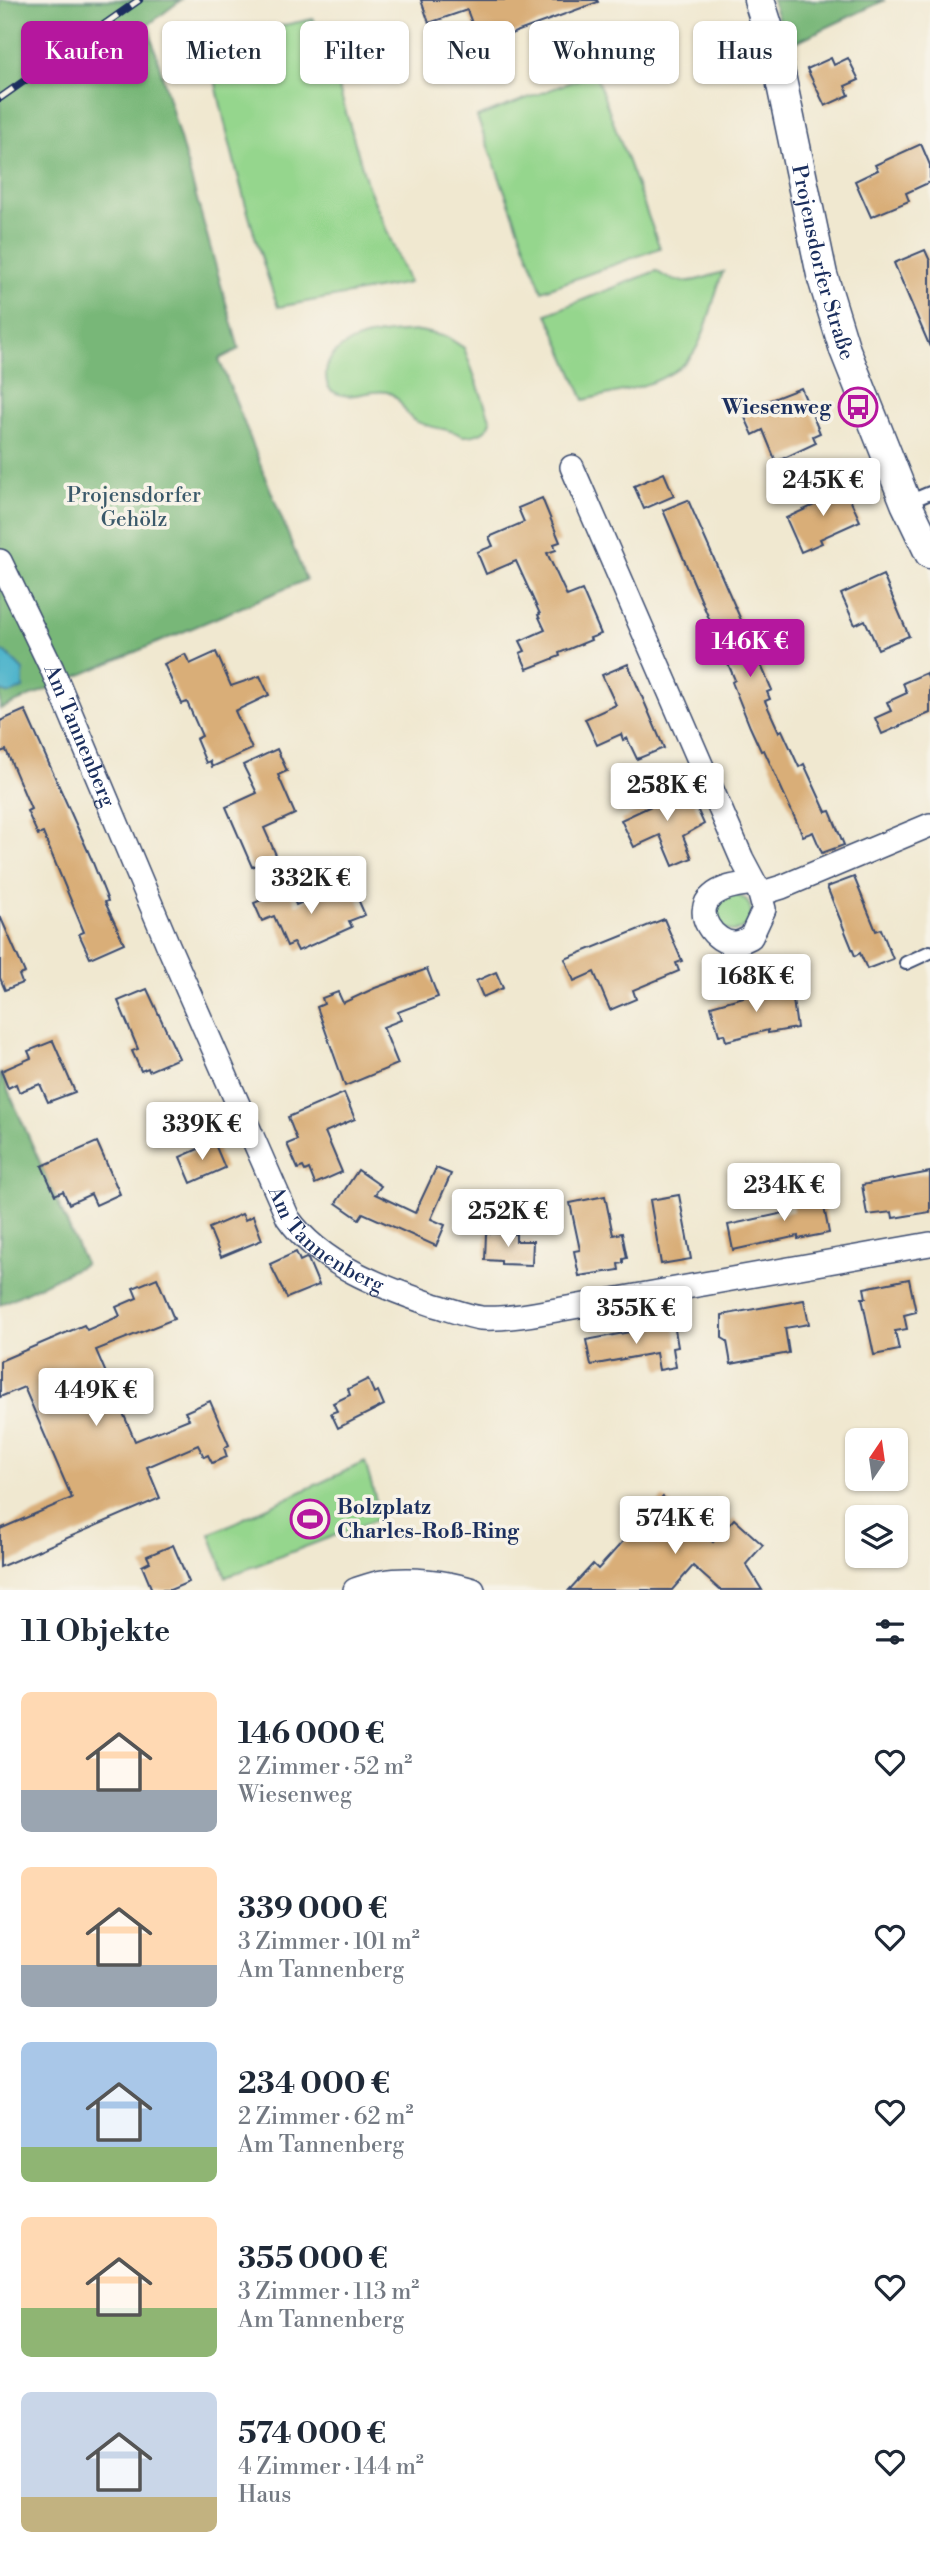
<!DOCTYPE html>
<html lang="de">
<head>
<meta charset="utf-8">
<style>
	body { margin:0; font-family:"Libre Bodoni",serif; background:#f6f6f7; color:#1f2937; height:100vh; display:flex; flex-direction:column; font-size:26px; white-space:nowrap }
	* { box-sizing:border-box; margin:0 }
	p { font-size:23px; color:#747a83 }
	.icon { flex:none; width:38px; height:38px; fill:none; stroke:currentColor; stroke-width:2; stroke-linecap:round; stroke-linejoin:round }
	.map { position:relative; height:1590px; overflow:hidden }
	.details { display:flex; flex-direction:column; background:#fff; flex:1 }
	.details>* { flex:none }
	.top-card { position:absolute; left:21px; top:21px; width:889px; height:63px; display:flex; gap:14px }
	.needle { width:46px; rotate:13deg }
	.tools { position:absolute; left:845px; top:1428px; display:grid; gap:14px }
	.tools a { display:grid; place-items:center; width:63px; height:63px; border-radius:10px; background:#fff; box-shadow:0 2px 5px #0004; font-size:35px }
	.price { position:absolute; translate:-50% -60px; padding:0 16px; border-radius:7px; background:#fff; color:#222; font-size:23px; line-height:46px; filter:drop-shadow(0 2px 4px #0008) }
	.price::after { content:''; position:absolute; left:50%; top:42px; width:21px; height:16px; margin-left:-10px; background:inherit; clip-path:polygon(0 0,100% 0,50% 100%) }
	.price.on { background:#b5179e; color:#fff }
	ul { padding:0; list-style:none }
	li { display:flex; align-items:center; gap:21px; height:175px; padding:0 21px }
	li span { display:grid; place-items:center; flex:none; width:196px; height:140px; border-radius:10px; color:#555 }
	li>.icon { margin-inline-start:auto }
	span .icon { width:84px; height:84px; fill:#fffc; stroke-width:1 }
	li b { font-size:30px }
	h2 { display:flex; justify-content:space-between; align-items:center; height:84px; padding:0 21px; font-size:30px }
	.tag { padding:0 24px; border-radius:10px; background:#fff; box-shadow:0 2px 5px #0004; font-size:24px; line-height:63px }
	.tag.on { background:#b5179e; color:#fff }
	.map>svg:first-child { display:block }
</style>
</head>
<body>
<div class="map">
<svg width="930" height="1590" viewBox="0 0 930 1590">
	<rect width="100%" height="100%" fill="#f7f3e8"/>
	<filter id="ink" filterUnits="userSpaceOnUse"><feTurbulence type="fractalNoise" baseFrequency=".0143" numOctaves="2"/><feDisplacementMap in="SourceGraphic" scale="14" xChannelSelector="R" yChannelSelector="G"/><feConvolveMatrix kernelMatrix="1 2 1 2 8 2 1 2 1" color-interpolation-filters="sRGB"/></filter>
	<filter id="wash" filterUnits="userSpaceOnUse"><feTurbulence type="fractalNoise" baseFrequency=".00686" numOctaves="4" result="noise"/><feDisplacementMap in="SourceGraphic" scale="28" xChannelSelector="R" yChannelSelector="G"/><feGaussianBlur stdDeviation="1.57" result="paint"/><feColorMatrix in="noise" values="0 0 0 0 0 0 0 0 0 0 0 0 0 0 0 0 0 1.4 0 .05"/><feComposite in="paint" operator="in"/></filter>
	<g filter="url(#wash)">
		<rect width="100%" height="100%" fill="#f0e8d0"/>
		<!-- green -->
		<g fill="#95d68d" stroke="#588276" stroke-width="2">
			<path d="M313,19l25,66 29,99 42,99 -131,24c-31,-87 -53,-177 -71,-266z"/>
			<polygon points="595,73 660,248 542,291 477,117"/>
			<path d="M656,271c26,18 40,9 67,1 -10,25 -14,54 -27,77 -21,36 -76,42 -112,51l-37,-86z"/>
			<path d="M420,331l27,6 17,11 27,73c-4,12 -16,15 -28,15 -15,-9 -37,-7 -51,-17 -10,-8 -11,-23 -25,-27 -18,-4 -36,10 -53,0 -7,-3 -8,-11 -8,-18 2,-40 65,-42 94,-43z"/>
			<circle cx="733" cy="913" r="18"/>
			<polygon points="365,1462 381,1518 226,1577 210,1534"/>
		</g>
		<!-- forest -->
		<g fill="#78b778" stroke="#4a736b" stroke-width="2">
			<polygon points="0,0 181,0 148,25 239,349 219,359 306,580 0,709"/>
			<polygon points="772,0 885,0 787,46"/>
			<polygon points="0,1072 85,1264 0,1305"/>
		</g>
		<!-- water -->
		<polygon fill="#4db4cb" stroke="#347294" stroke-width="2" points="0,651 6,653 23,670 23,688 10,694 0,691"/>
		<g id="blocks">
			<!-- building -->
			<g fill="#d9ae78">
				<polygon points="421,0 597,0 598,2 486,43 481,29 475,31 467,10 429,23"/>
				<polygon points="831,58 834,65 848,58 859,80 845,86 849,95 825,106 807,69"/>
				<polygon points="921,144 930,165 930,182 906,193 909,201 871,217 855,181 878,170 875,165"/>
				<polygon points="925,250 930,261 930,347 894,263"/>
				<polygon points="801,388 820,433 813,436 816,443 776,462 763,430 753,435 742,411"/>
				<polygon points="664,473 674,496 644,509 634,486"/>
				<polygon points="842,482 860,521 820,539 822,543 801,552 786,518 821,502 817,493"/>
				<polygon points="542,498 560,542 554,544 556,550 547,553 567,596 582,590 601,634 590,638 591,640 559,653 560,656 527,669 520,653 525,651 520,641 545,630 538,615 540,614 516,561 486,574 477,552 493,546 489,537 524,522 518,508"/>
				<polygon points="688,500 772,690 767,692 770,699 765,701 779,732 782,730 799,767 804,764 826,812 830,811 844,845 822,853 813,832 803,836 764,750 761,751 750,727 732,682 735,680 663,510"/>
				<polygon points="883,575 909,636 878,649 865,620 855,625 841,594"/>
				<polygon points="216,652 231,686 260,676 269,695 235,711 252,749 212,767 210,761 206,763 196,739 202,736 187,702 182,704 164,664 185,654 190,664"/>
				<polygon points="628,664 664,748 637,759 627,738 623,740 621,734 597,745 585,719 616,705 602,675"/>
				<polygon points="926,673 930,682 930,713 882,734 875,718 891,711 887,702 907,693 903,683"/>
				<polygon points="25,710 91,858 108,901 105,902 124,943 90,958 79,934 84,932 43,833 38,835 27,811 31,809 6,750 0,752 0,721"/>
				<polygon points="277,749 287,771 278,775 295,814 264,828 277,857 252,867 226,807 257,793 243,765"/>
				<polygon points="685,782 704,824 683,836 692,858 673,866 660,835 634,847 621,820 664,800 661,793"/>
				<polygon points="854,877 876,931 881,929 893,959 867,969 860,953 855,956 827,887"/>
				<polygon points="289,888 296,905 336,888 339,897 354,890 365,915 349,921 352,927 298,951 294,943 287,946 274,916 262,921 254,903"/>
				<polygon points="0,916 25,973 19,975 22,983 5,990 0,978"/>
				<polygon points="664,919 682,961 676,963 679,971 633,990 636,999 610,1010 594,972 574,981 565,959"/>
				<polygon points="427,969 438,997 398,1012 401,1020 383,1027 398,1064 345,1086 317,1007 324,1004 322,998 338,992 343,1003 375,988"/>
				<polygon points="496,972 503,988 483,997 476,981"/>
				<polygon points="791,986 797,1028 768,1033 768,1030 726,1041 724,1034 719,1035 711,1006 754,994 753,992"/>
				<polygon points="147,989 179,1058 149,1071 148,1068 141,1071 132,1051 138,1049 118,1001"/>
				<polygon points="53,1041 75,1092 48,1102 40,1084 19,1092 16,1084 8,1088 1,1071 31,1058 28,1051"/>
				<polygon points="344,1093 355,1119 325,1132 342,1172 315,1184 309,1169 305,1171 303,1167 298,1169 287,1144 297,1140 288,1117"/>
				<polygon points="97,1142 120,1194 96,1205 91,1194 69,1204 63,1191 55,1195 42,1166"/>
				<polygon points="214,1142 225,1168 191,1183 180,1157"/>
				<polygon points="436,1168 451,1174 431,1219 445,1225 436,1246 363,1213 359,1219 336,1203 358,1170 381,1186 375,1194 415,1213"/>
				<polygon points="930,1172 930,1212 893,1218 892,1212 867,1215 862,1185"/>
				<polygon points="820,1186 829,1233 798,1239 798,1236 733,1250 728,1225 793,1211 792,1206 801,1204 799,1190"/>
				<polygon points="679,1195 691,1259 661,1264 650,1200"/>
				<polygon points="605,1196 613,1235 622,1233 627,1258 623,1259 623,1263 618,1264 619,1270 579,1276 574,1251 580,1250 570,1203"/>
				<polygon points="242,1214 245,1220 253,1216 262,1240 221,1257 209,1228"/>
				<polygon points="486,1233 516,1234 516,1241 533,1241 532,1265 501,1264 501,1261 485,1260"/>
				<polygon points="296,1252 300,1261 306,1258 308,1259 319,1285 287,1298 270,1264"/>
				<polygon points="157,1278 174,1319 96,1350 135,1441 189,1419 185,1412 210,1401 229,1445 224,1448 227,1457 212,1463 208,1455 204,1457 198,1445 147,1467 160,1498 0,1567 0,1529 72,1498 24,1387 0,1397 0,1361 84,1325 87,1330 120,1316 116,1307 137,1298 133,1288"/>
				<polygon points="909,1279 916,1312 904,1315 907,1329 895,1331 899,1350 874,1355 862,1298 866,1298 864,1288"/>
				<polygon points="804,1300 809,1324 785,1328 789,1353 731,1364 727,1341 722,1338 722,1315"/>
				<polygon points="674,1324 678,1347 673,1348 676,1367 659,1370 656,1353 591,1365 586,1340"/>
				<polygon points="368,1379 374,1393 378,1391 384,1405 338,1428 331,1413 337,1411 333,1403 350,1395 348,1389"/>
				<polygon points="663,1497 713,1542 734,1519 763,1545 746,1564 762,1590 720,1590 693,1566 672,1590 569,1590 593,1564 598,1569"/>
				<polygon points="173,1545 189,1582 170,1590 152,1590 142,1566 150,1562 147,1556"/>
			</g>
		</g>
	</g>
	<g filter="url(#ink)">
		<use href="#blocks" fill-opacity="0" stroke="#3b4b6f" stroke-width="2"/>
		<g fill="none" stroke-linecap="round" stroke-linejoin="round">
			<defs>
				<g id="service">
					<polyline points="906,503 930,493"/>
					<polyline points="906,963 930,952"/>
				</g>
				<g id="minor">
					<polyline points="572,467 742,859 759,891 769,891 782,887 930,825"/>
					<path id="s1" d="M0,561l52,108 116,276 120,273c33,47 94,69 146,87 15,4 32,11 47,13 21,1 43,-2 64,-6l385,-68"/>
					<path d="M754,883c-13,2 -31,3 -42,13 -20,16 2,48 23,47 5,0 12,-4 16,-6l13,-28 -5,-18"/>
					<path d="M355,1590c9,-3 19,-7 28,-8 26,-5 65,0 90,8"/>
				</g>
				<g id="tertiary">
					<path id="s2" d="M759,0l16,51 47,224 23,75 61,153 24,50"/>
				</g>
			</defs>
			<!-- service casing -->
			<use href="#service" stroke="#3b4b6f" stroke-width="16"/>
			<!-- minor casing -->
			<use href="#minor" stroke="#3b4b6f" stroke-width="26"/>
			<!-- tertiary casing -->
			<use href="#tertiary" stroke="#3b4b6f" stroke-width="33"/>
			<!-- service -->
			<use href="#service" stroke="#fff" stroke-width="12"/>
			<!-- minor -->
			<use href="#minor" stroke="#fff" stroke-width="23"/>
			<!-- tertiary -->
			<use href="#tertiary" stroke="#fff" stroke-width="30"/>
			<defs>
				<polyline id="rail" points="0,98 139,0"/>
			</defs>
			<!-- rail casing -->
			<use href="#rail" stroke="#1b2f5e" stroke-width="8"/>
			<!-- rail -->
			<use href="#rail" stroke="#f7f3e8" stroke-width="5" stroke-dasharray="16" stroke-linecap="butt"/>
		</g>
	</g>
	<!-- icons -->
	<defs>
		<symbol id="bus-ring" viewBox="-11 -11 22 22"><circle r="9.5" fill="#f7f3e8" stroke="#b5179e" stroke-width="1.5"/><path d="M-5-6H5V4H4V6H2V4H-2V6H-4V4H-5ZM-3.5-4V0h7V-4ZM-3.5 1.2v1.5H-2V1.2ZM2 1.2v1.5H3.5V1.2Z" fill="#b5179e"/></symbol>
		<symbol id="stadium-ring" viewBox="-11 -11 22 22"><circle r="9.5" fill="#f7f3e8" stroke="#b5179e" stroke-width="1.5"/><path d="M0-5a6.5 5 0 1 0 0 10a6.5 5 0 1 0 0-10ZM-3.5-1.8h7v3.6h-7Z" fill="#b5179e"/></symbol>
	</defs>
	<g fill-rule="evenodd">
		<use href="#bus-ring" x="836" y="385" width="44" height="44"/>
		<use href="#stadium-ring" x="288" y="1497" width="44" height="44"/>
	</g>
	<g text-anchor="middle" stroke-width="7" stroke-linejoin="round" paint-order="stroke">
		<!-- street labels -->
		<g font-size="21" fill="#1b2f5e" stroke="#f7f3e8">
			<text dy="7" stroke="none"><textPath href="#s2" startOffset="270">Projensdorfer Straße</textPath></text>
			<text dy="7" stroke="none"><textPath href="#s1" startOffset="192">Am Tannenberg</textPath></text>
			<text dy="7" stroke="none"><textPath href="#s1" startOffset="760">Am Tannenberg</textPath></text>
		</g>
		<!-- poi labels -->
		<g font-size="21" font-weight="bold" fill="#1b2f5e" stroke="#f7f3e8" text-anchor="end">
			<text x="831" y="414">Wiesenweg</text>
			<text x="337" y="1514" text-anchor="start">Bolzplatz<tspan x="337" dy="24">Charles-Roß-Ring</tspan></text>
		</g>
		<!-- park labels -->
		<g font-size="21" fill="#3a596a" stroke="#f7f3e8">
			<text x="134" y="502">Projensdorfer<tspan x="134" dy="24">Gehölz</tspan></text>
		</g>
	</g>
</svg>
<div class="tools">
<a><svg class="needle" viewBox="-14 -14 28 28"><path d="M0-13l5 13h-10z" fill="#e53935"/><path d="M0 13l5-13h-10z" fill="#747a83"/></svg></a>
<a><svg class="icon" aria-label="layers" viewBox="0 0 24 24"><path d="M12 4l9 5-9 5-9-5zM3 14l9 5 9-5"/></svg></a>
</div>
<b class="price" style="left:823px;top:518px">245K €</b>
<b class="price on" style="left:750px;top:679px">146K €</b>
<b class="price" style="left:667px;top:823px">258K €</b>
<b class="price" style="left:311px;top:916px">332K €</b>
<b class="price" style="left:756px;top:1014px">168K €</b>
<b class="price" style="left:202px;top:1162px">339K €</b>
<b class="price" style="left:784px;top:1223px">234K €</b>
<b class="price" style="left:508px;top:1249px">252K €</b>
<b class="price" style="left:636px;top:1346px">355K €</b>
<b class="price" style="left:96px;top:1428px">449K €</b>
<b class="price" style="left:675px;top:1556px">574K €</b>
<div class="top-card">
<a class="tag on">Kaufen</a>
<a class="tag">Mieten</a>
<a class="tag">Filter</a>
<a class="tag">Neu</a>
<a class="tag">Wohnung</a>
<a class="tag">Haus</a>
</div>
</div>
<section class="details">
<h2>11 Objekte<svg class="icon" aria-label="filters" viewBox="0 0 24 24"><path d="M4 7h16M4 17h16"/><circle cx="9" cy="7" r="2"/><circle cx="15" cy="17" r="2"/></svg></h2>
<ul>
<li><span style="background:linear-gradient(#ffd9b3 70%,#9aa5b1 0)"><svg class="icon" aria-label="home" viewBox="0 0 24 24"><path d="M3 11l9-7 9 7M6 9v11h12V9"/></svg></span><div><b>146 000 €</b><p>2 Zimmer · 52 m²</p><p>Wiesenweg</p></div><svg class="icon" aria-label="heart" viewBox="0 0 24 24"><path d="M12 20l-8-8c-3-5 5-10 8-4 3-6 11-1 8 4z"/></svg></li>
<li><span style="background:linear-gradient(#ffd9b3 70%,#9aa5b1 0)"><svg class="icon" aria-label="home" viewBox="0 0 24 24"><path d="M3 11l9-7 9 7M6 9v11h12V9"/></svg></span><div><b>339 000 €</b><p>3 Zimmer · 101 m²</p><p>Am Tannenberg</p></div><svg class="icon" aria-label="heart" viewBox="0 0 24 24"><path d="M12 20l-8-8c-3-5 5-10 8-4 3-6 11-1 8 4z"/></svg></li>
<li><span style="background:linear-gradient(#a9c7e8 75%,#8fb573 0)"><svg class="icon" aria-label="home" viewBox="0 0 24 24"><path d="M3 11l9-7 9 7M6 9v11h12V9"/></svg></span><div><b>234 000 €</b><p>2 Zimmer · 62 m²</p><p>Am Tannenberg</p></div><svg class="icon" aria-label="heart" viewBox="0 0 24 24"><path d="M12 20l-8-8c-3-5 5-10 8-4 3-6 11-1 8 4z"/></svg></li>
<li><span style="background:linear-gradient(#ffd9b3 65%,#8fb573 0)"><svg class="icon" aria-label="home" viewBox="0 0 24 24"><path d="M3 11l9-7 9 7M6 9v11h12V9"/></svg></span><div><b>355 000 €</b><p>3 Zimmer · 113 m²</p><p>Am Tannenberg</p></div><svg class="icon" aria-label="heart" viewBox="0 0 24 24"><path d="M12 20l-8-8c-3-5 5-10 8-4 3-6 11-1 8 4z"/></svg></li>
<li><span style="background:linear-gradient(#c9d6e8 75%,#c2b280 0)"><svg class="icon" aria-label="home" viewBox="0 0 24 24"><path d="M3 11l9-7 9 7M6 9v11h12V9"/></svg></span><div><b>574 000 €</b><p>4 Zimmer · 144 m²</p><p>Haus</p></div><svg class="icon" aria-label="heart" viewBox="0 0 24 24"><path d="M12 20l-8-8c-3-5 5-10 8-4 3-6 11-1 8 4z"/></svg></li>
</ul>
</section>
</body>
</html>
